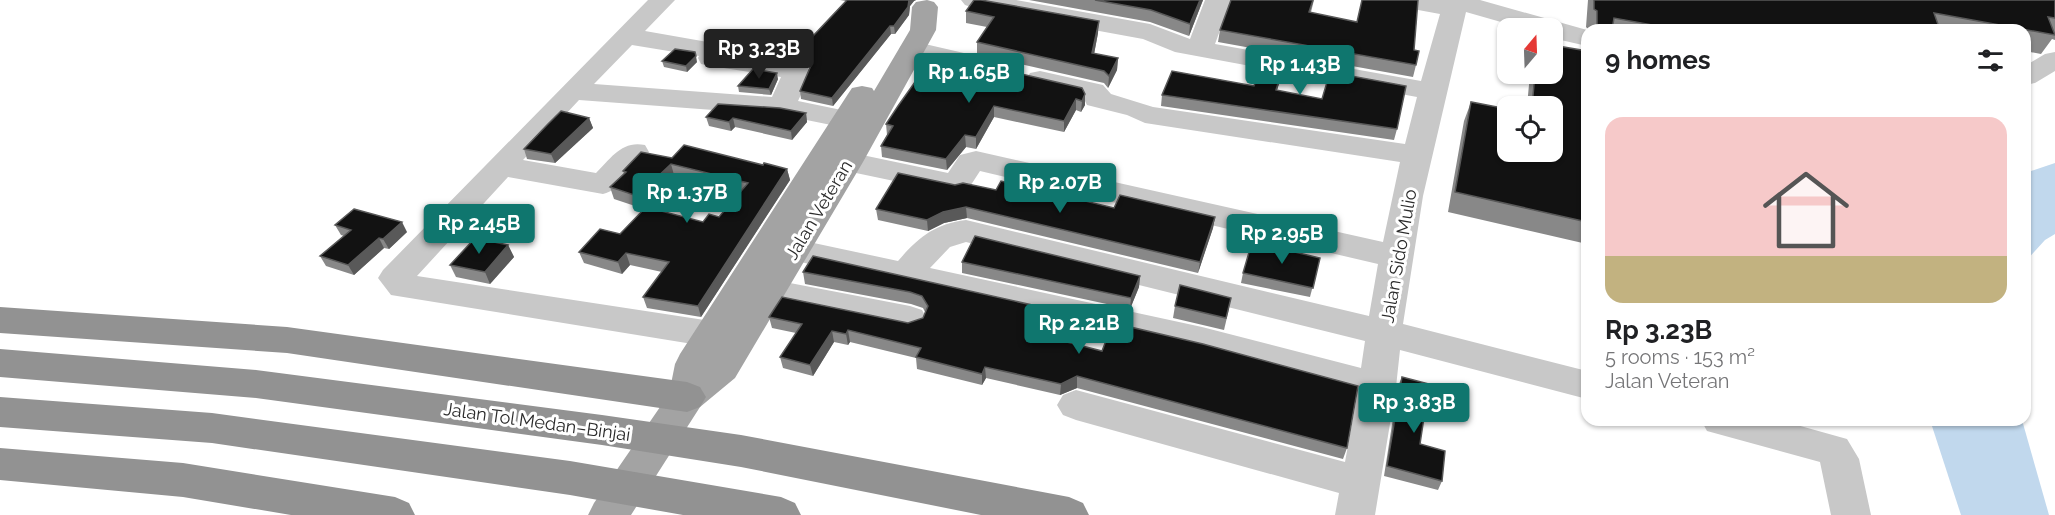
<!DOCTYPE html>
<html lang="en">
<head>
<meta charset="utf-8">
<style>
	body { margin:0; font-family:Raleway,sans-serif; background:#f2f2f2; color:#202124; height:100vh; display:flex; flex-direction:column; font-size:22px; white-space:nowrap }
	* { box-sizing:border-box; margin:0 }
	p { font-size:20px; color:#757577 }
	.icon { flex:none; width:33px; height:33px; fill:none; stroke:currentColor; stroke-width:2; stroke-linecap:round; stroke-linejoin:round }
	.map { position:relative; flex:1; overflow:hidden }
	.sheet { position:absolute; left:1581px; top:24px; width:450px; height:402px; display:flex; flex-direction:column; background:#fff; border-radius:18px; box-shadow:0 2px 4px #0004 }
	.sheet>* { flex:none }
	.needle { width:39px; rotate:19deg }
	.controls { position:absolute; left:1497px; top:18px; display:grid; gap:12px }
	.controls a { display:grid; place-items:center; width:66px; height:66px; border-radius:12px; background:#fff; box-shadow:0 2px 4px #0004; font-size:30px }
	.price { position:absolute; translate:-50% -51px; padding:0 14px; border-radius:6px; background:#0f766e; color:#fff; font-size:20px; line-height:39px; filter:drop-shadow(0 2px 3px #0008) }
	.price::after { content:''; position:absolute; left:50%; top:36px; width:18px; height:14px; margin-left:-9px; background:inherit; clip-path:polygon(0 0,100% 0,50% 100%) }
	.price.active { background:#222; color:#fff }
	ul { padding:0; list-style:none }
	li { display:grid; align-content:center; gap:12px; height:318px; padding:0 24px }
	li+li { border-top:2px solid #e0e0e0 }
	li span { display:grid; place-items:center; height:186px; border-radius:18px; color:#555 }
	li>.icon { margin-inline-start:auto }
	span .icon { width:108px; height:108px; fill:#fffc; stroke-width:1 }
	li b { font-size:26px }
	h2 { display:flex; justify-content:space-between; align-items:center; height:72px; padding:0 24px; font-size:26px }
	.map>svg:first-child { display:block }
</style>
</head>
<body>
<div class="map">
<svg width="2055" height="515" viewBox="0 0 2055 515">
	<rect width="100%" height="100%" fill="#fff"/>
	<!-- water -->
	<g fill="#c1d8ed">
		<polygon points="2055,163 2055,234 2045,240 2025,262 2025,173"/>
		<polygon points="1930,420 2022,420 2049,515 1961,515"/>
	</g>
	<g fill="none" stroke-linecap="round" stroke-linejoin="round">
		<!-- minor -->
		<g fill="#c8c8c8" fill-rule="evenodd">
			<path d="M648,0h27l-30,31 74,13 6,8 81,13 5,8 -13,28 58,12 4,6 -4,6 -10,3 -64,-13 -203,-15 -56,60 73,13c15,-15 26,-33 49,-28l4,7c-10,16 -28,37 -46,42l-95,-17 -91,99 294,45 12,4 6,9 -6,9 -12,4 -320,-52 -13,-17 5,-8zM632,45l67,11 -1,2 3,6 10,2 70,11 -9,20 -178,-13z"/>
			<path d="M961,0h55l134,24 40,15 15,-39h26l-16,44 206,37 19,-67 -49,-9 -4,-5h93l107,30v16l-35,-8v-10h-30l-56,-16 -43,184 -20,128 184,47v28l-187,-49 -4,37 -21,128h-40l4,-22 -263,-73 -13,-5 -6,-10 6,-10 13,-5 269,72 12,-66 -155,-43 -419,-95 -4,-8 4,-8 12,-3 103,22c20,-23 36,-37 68,-41l403,96 9,-52 -398,-93 -13,20 -11,3 -119,-25 -4,-7 4,-7 11,-3 100,21 12,-18 16,-4 407,91 17,-80 -255,-39 -18,-8 -40,-10 -4,-8 -53,-12 -4,-6 4,-6 10,-2 63,14 8,9 42,13 252,37 12,-47 -242,-45 -32,-13 -169,-31 -9,-3zM966,242l399,99 -4,27 -159,-41 -272,-59 20,-21z"/>
			<polygon points="912,41 994,60 998,66 994,72 984,74 903,55 899,49 903,43"/>
			<polygon points="2055,52 2055,71 2035,83 2025,85 2025,66 2045,54"/>
			<polygon points="769,279 910,306 922,310 927,319 922,328 910,332 757,300 752,291 757,282"/>
			<polygon points="1701,420 1779,420 1847,439 1859,459 1871,515 1831,515 1820,462 1707,431"/>
		</g>
		<!-- major -->
		<polygon fill="#a3a3a3" fill-rule="evenodd" points="927,0 934,2 938,7 936,30 863,162 735,378 700,407 631,515 588,515 594,503 669,394 675,364 680,354 848,94 852,88 862,86 872,88 874,91 910,30 912,7 916,2"/>
		<!-- highway -->
		<g fill="#929292" fill-rule="evenodd">
			<polygon points="0,307 287,327 687,382 700,387 706,397 700,407 687,412 287,353 0,333"/>
			<polygon points="0,349 256,370 602,415 741,435 1069,497 1083,503 1089,515 981,515 741,467 602,445 256,398 0,377"/>
			<polygon points="0,397 212,413 570,461 781,497 795,503 801,515 683,515 570,495 212,443 0,427"/>
			<polygon points="0,448 183,463 395,497 409,503 415,515 291,515 183,497 0,480"/>
		</g>
	</g>
	<!-- wall -->
	<g fill="#888">
		<polygon points="840,0 916,0 914,1 910,6 909,15 895,34 891,34 833,106 801,99 800,91 810,67 808,64 798,61 797,53 846,1"/>
		<polygon points="1029,0 1203,0 1189,36 1150,22"/>
		<polygon points="1314,0 1311,12 1414,50 1416,65 1413,77 1218,42 1220,30"/>
		<polygon points="1588,0 2055,0 2055,40 2052,39 2041,54 2025,51 2025,30 1589,30 1586,27"/>
		<polygon points="966,11 1098,33 1094,54 1118,58 1117,70 1108,88 1104,83 977,54 977,42 987,27 966,23"/>
		<polygon points="1587,43 1587,244 1448,212 1464,121 1471,102 1508,152 1552,106 1527,106 1530,74 1552,74 1585,51"/>
		<polygon points="662,61 697,62 687,72 664,67"/>
		<polygon points="1282,74 1277,90 1397,129 1394,140 1161,106 1162,95 1254,86"/>
		<polygon points="778,79 771,95 739,92 738,86"/>
		<polygon points="1082,88 1085,105 1081,112 1076,110 1064,132 994,117 976,149 966,147 947,170 882,157 881,146 887,135 886,124"/>
		<polygon points="806,113 807,122 792,140 735,127 731,131 709,126 706,117"/>
		<polygon points="589,118 593,128 555,163 527,159 524,149"/>
		<polygon points="672,158 763,165 787,169 790,180 701,317 647,308 643,297 662,272 630,265 622,274 584,263 579,252 620,234 703,222 719,217 740,192 674,175 641,208 614,199 610,187 624,174 623,171"/>
		<polygon points="955,185 1114,208 1215,217 1213,228 1198,273 967,218 944,223 928,231 878,220 876,209"/>
		<polygon points="335,225 407,232 389,249 384,248 354,275 326,266 320,256 344,236 341,235"/>
		<polygon points="508,245 514,257 490,284 456,277 450,265"/>
		<polygon points="813,256 1068,325 1062,341 1347,448 1343,459 1077,388 1060,395 986,378 982,385 917,369 916,358 850,342 848,345 834,342 813,376 783,368 780,357 796,333 772,328 769,317 908,323 923,318 925,312 923,308 911,304 805,284 803,272"/>
		<polygon points="1320,258 1310,297 1241,283 1243,273"/>
		<polygon points="962,262 1140,276 1139,287 1130,309 962,273"/>
		<polygon points="1175,306 1229,309 1224,330 1173,318"/>
		<polygon points="1402,377 1420,444 1442,481 1438,490 1384,476 1398,386"/>
	</g>
	<!-- shaded-wall -->
	<g fill="#595959">
		<polygon points="909,0 916,0 914,1 910,6 909,15 895,34 894,26"/>
		<polygon points="1200,0 1203,0 1189,36 1190,24"/>
		<polygon points="1099,21 1098,33 1092,65 1092,53"/>
		<polygon points="890,26 891,34 833,106 832,98"/>
		<polygon points="696,56 697,62 687,72 686,66"/>
		<polygon points="1118,58 1117,70 1108,88 1109,76"/>
		<polygon points="1284,64 1282,74 1274,100 1276,90"/>
		<polygon points="777,73 778,79 771,95 769,89"/>
		<polygon points="1085,94 1085,105 1081,112 1082,101"/>
		<polygon points="1076,99 1076,110 1064,132 1064,121"/>
		<polygon points="994,106 994,117 976,149 976,137"/>
		<polygon points="806,113 807,122 792,140 791,131"/>
		<polygon points="589,118 593,128 555,163 551,154"/>
		<polygon points="733,118 735,127 731,131 729,122"/>
		<polygon points="965,135 966,147 947,170 946,159"/>
		<polygon points="671,164 674,175 641,208 637,196"/>
		<polygon points="787,169 790,180 701,317 698,306"/>
		<polygon points="966,207 967,218 944,223 928,231 927,220 943,212"/>
		<polygon points="1215,217 1213,228 1198,273 1200,262"/>
		<polygon points="402,222 407,232 389,249 383,239"/>
		<polygon points="379,238 384,248 354,275 348,265"/>
		<polygon points="508,245 514,257 490,284 485,272"/>
		<polygon points="626,253 630,265 622,274 618,262"/>
		<polygon points="1140,276 1139,287 1130,309 1131,298"/>
		<polygon points="1068,313 1068,325 1059,351 1059,340"/>
		<polygon points="848,330 850,342 848,345 846,334"/>
		<polygon points="832,331 834,342 813,376 810,365"/>
		<polygon points="985,367 986,378 982,385 982,374"/>
		<polygon points="1077,376 1077,388 1060,395 1061,384"/>
	</g>
	<!-- building -->
	<g fill="#121212" stroke="#595959" stroke-width="1.5">
		<polygon points="847,0 909,0 908,7 894,26 890,26 832,98 800,91 812,63 807,56 797,53"/>
		<polygon points="974,0 981,0 1099,21 1092,53 1118,58 1109,76 1104,71 977,42 994,17 966,11"/>
		<polygon points="1095,0 1200,0 1190,24 1151,10"/>
		<polygon points="1231,0 1313,0 1309,12 1357,22 1362,0 1418,0 1414,50 1419,51 1416,65 1220,30"/>
		<polygon points="1594,0 2055,0 2055,18 2048,17 2055,35 1934,13 1940,30 1680,30 1614,18 1612,30 1593,30 1593,29 1597,27 1597,11 1594,9"/>
		<polygon points="1552,45 1587,51 1587,222 1455,192 1471,102 1508,109 1508,152 1552,152 1552,106 1532,106 1535,74 1552,74"/>
		<polygon points="675,49 695,52 696,56 686,66 662,61"/>
		<polygon points="939,55 1082,88 1085,94 1082,101 1076,99 1064,121 994,106 976,137 965,135 946,159 881,146 893,126 886,124 898,106 922,72 926,73"/>
		<polygon points="1263,60 1284,64 1276,90 1322,99 1330,72 1406,86 1397,129 1162,95 1172,71 1254,86"/>
		<polygon points="753,69 777,73 769,89 738,86"/>
		<polygon points="718,104 780,108 806,113 791,131 733,118 729,122 706,117"/>
		<polygon points="561,111 589,118 551,154 524,149 547,125"/>
		<polygon points="684,145 763,165 764,163 787,169 698,306 643,297 669,262 626,253 618,262 579,252 600,229 620,234 646,207 703,222 709,214 719,217 748,183 671,164 637,196 610,187 626,172 623,171 641,152 672,158"/>
		<polygon points="898,173 955,185 963,183 996,190 1001,181 1114,208 1120,195 1215,217 1200,262 966,207 943,212 927,220 876,209"/>
		<polygon points="354,209 402,222 383,239 379,238 348,265 320,256 351,230 335,225"/>
		<polygon points="975,236 1140,276 1131,298 962,262"/>
		<polygon points="475,238 508,245 485,272 450,265"/>
		<polygon points="1252,242 1320,258 1313,288 1243,273"/>
		<polygon points="813,256 1068,313 1059,340 1102,351 1113,323 1203,344 1358,386 1347,448 1077,376 1061,384 985,367 982,374 916,357 921,348 848,330 846,334 832,331 810,365 780,357 802,324 769,317 782,297 908,323 923,318 928,306 922,296 910,292 803,272"/>
		<polygon points="1180,285 1231,298 1226,318 1175,306"/>
		<polygon points="1402,377 1429,384 1420,444 1445,451 1442,481 1387,466"/>
	</g>
	<g text-anchor="middle" stroke-width="6" stroke-linejoin="round" paint-order="stroke">
		<!-- street labels -->
		<g font-size="18" fill="#2b2b2b" stroke="#fff">
			<text transform="translate(819 210) rotate(-59)" y="6">Jalan Veteran</text>
			<text transform="translate(1399 256) rotate(-80)" y="6">Jalan Sido Mulio</text>
			<text transform="translate(537 422) rotate(8)" y="6">Jalan Tol Medan–Binjai</text>
		</g>
	</g>
</svg>
<div class="controls">
<a><svg class="needle" viewBox="-14 -14 28 28"><path d="M0-13l5 13h-10z" fill="#e53935"/><path d="M0 13l5-13h-10z" fill="#757577"/></svg></a>
<a><svg class="icon" aria-label="locate" viewBox="0 0 24 24"><circle cx="12" cy="12" r="6"/><path d="M12 2v4M12 18v4M2 12h4M18 12h4"/></svg></a>
</div>
<b class="price active" style="left:759px;top:80px">Rp 3.23B</b>
<b class="price" style="left:1300px;top:96px">Rp 1.43B</b>
<b class="price" style="left:969px;top:104px">Rp 1.65B</b>
<b class="price" style="left:1060px;top:214px">Rp 2.07B</b>
<b class="price" style="left:687px;top:224px">Rp 1.37B</b>
<b class="price" style="left:479px;top:255px">Rp 2.45B</b>
<b class="price" style="left:1282px;top:265px">Rp 2.95B</b>
<b class="price" style="left:1079px;top:355px">Rp 2.21B</b>
<b class="price" style="left:1414px;top:434px">Rp 3.83B</b>
<section class="sheet">
<h2>9 homes<svg class="icon" aria-label="filters" viewBox="0 0 24 24"><path d="M4 7h16M4 17h16"/><circle cx="9" cy="7" r="2"/><circle cx="15" cy="17" r="2"/></svg></h2>
<ul>
<li><span style="background:linear-gradient(#f6c9c9 75%,#c2b280 0)"><svg class="icon" aria-label="home" viewBox="0 0 24 24"><path d="M3 11l9-7 9 7M6 9v11h12V9"/></svg></span><div><b>Rp 3.23B</b><p>5 rooms · 153 m²</p><p>Jalan Veteran</p></div></li>
</ul>
</section>
</div>
</body>
</html>
